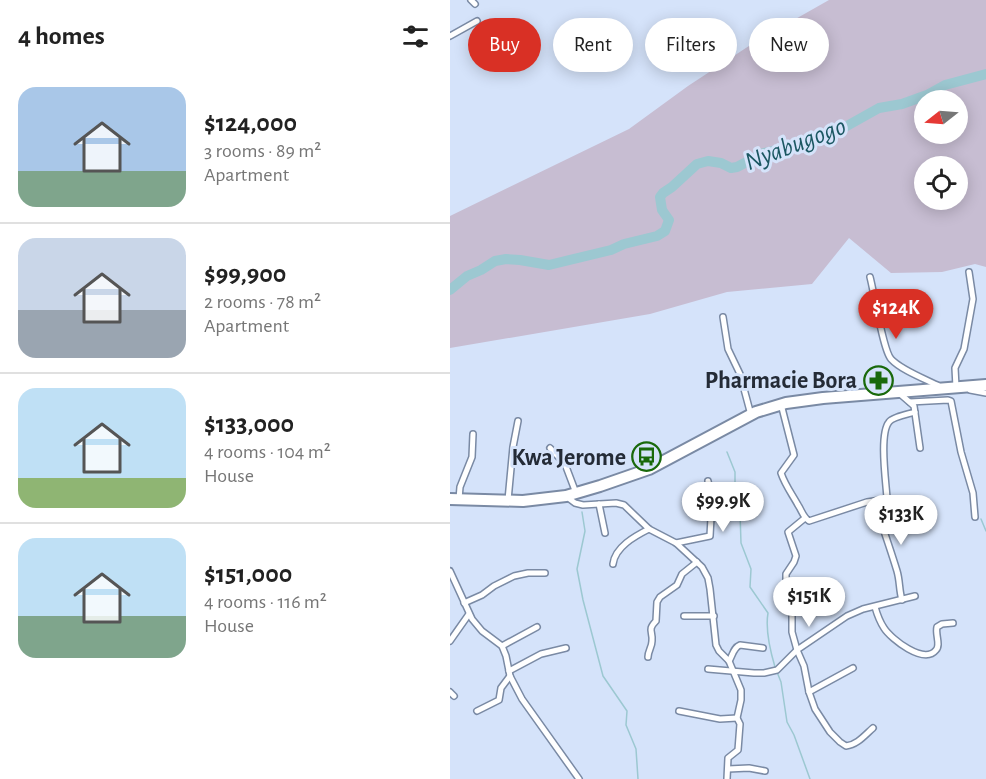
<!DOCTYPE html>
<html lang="en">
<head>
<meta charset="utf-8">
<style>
	body { margin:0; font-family:"Alegreya Sans",sans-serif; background:#f2f2f2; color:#222; height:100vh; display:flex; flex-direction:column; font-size:22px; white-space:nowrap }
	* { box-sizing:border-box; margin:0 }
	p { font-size:20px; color:#767676 }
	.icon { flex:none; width:33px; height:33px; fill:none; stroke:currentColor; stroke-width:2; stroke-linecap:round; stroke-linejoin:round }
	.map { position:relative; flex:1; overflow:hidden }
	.side { display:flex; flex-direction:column; background:#fff; width:450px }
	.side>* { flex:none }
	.guide { position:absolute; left:18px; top:18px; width:428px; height:54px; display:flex; gap:12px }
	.needle { width:39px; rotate:253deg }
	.buttons { position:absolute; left:464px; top:90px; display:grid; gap:12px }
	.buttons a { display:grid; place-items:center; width:54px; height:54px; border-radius:50%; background:#fff; box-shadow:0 3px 15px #0003; font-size:30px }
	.price { position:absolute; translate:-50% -51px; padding:0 14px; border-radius:21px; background:#fff; color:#222; font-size:20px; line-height:39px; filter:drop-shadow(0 2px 3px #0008) }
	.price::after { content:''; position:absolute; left:50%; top:36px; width:18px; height:14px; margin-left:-9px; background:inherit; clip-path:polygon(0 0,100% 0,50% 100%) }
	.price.active { background:#d93025; color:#fff }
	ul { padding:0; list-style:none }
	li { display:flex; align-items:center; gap:18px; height:150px; padding:0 18px }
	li+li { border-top:2px solid #e0e0e0 }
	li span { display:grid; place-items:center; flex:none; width:168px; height:120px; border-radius:18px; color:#555 }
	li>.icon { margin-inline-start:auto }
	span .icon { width:72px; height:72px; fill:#fffc; stroke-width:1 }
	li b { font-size:26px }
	h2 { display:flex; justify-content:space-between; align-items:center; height:72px; padding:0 18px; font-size:26px }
	.chip { padding:0 21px; border-radius:27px; background:#fff; box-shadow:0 3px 15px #0003; font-size:21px; line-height:54px }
	.chip.active { background:#d93025; color:#fff }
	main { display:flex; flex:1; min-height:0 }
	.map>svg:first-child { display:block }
</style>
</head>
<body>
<main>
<section class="side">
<h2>4 homes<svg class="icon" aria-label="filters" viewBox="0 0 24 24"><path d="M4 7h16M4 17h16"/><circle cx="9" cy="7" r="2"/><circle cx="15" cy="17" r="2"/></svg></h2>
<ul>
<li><span style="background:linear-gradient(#a9c7e8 70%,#7fa58c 0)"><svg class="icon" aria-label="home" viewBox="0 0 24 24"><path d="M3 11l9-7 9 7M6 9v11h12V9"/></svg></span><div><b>$124,000</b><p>3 rooms · 89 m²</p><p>Apartment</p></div></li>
<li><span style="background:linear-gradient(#c9d6e8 60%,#9aa5b1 0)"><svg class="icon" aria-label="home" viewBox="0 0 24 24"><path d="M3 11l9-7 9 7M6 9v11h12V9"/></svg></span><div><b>$99,900</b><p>2 rooms · 78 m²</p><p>Apartment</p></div></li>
<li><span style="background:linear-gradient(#bfe0f5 75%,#8fb573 0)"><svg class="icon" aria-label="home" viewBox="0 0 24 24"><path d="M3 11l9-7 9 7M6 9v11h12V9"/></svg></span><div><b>$133,000</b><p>4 rooms · 104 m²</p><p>House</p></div></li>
<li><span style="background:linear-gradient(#bfe0f5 65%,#7fa58c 0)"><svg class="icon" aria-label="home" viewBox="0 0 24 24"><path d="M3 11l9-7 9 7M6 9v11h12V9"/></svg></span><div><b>$151,000</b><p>4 rooms · 116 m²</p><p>House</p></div></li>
</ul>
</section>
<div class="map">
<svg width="536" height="779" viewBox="0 0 536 779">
	<rect width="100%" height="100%" fill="#d5e3fa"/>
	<!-- green -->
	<path fill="#c7bdd2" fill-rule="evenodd" d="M379,0h157v267l-11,-3 -33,8 -51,1 -42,-35 -37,46 -85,8 -77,22 -200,34v-132l179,-87 59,-43 67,-44zM474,100h33v34h-33zM474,166h33v34h-33z"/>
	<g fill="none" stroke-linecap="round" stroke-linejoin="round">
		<!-- stream -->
		<g stroke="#9cc8d1" stroke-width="1.5">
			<path d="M277,452l8,20v19l5,22 1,30 10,26 -1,18 18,26c-3,17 2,37 7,54"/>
			<polyline points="132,512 135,531 127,569 133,600 153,676 177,711 176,725 186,749 188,779"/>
			<polyline points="531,519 536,531"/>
			<polyline points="327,672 331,682 337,722 344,735 360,779"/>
		</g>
		<!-- river -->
		<polyline stroke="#9cc8d1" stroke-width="10" points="0,290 17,276 31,270 45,261 56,259 70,260 99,265 161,250 174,244 207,236 215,231 219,220 212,210 210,197 213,193 222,187 247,164 258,161 271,163 281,168 287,167 314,153 362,142 373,135 395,127 429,108 452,104 477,95 495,85 536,74"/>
		<defs>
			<g id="street">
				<polyline points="21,0 25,4"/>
				<polyline points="0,36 27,21"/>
				<path d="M420,277c4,15 13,73 21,82 10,11 34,20 48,27"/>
				<polyline points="273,317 278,349 290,374 301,415"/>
				<polyline points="508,387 506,387 505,368 514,349 523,299 519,272"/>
				<polyline points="520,390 536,393"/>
				<polyline points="449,393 464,406 470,448"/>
				<polyline points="460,402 498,400 501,401 511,452 523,493 525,517"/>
				<path d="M331,404l13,51 -13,18c4,12 11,21 17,32 4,6 5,12 11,16l58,-19 14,-2 6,-2c-1,-16 -8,-64 2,-76 3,-5 20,-8 26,-10"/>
				<polyline points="100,448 115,464 126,493"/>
				<polyline points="117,497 125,503 133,505 166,503 174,505 199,529 226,543 252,567 258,578 260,589 266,645 269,651 279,661 291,690 291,700 287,718 290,724 288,750 278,758 277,779"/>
				<polyline points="9,499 10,487 22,457 23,434"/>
				<polyline points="58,500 63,447 68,421"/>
				<path d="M424,502c8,23 16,46 23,69 3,10 2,19 5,29"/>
				<polyline points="149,504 155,533"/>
				<path d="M355,518l-17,14 8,24 -2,6 -8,12v7l6,26v25l5,18 7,16 5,26 6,17 15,23 10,10 6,4c11,-1 19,-11 27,-18"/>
				<polyline points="226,543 260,536 262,499 258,481"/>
				<path d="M163,564c2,-17 22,-28 36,-35"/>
				<polyline points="0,571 22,619 32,631 52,646 56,656 60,676 72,699 129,779"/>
				<polyline points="14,603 32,595 44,586 64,576 78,573 95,573"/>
				<path d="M425,607c2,7 5,15 9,21 7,11 40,37 52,22 5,-5 -1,-16 1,-23l5,-3 11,-1"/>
				<polyline points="234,616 264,616"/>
				<polyline points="0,641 19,614"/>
				<polyline points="52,646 87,627"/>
				<path d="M198,657c0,-6 4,-10 4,-16 1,-10 -5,-11 4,-20l1,-19 3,-5 17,-12 5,-11 15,-12"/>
				<path d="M279,661c4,-6 4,-13 11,-16l23,3"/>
				<polyline points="258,669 304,673 314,673 327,670 347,650 397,616 413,609 465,596"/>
				<polyline points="59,671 91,654 116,648"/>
				<polyline points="0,692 4,696"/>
				<polyline points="359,692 403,668"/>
				<polyline points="27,711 49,700 51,688 60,676"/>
				<polyline points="229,711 270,719 287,718"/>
				<polyline points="278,769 299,768 315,771"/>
			</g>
			<polyline id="highway" points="0,499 73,501 116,496 150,486 199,469 306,412 336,403 373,398 536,385"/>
		</defs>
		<!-- street casing -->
		<use href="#street" stroke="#7a8aa4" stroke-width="8"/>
		<!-- highway casing -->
		<use href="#highway" stroke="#7a8aa4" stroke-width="14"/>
		<!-- street -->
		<use href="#street" stroke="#fff" stroke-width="5"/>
		<!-- highway -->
		<use href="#highway" stroke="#fff" stroke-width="10"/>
	</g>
	<!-- icons -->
	<defs>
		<symbol id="pharmacy-ring" viewBox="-11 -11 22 22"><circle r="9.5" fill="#d5e3fa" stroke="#19690b" stroke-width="1.5"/><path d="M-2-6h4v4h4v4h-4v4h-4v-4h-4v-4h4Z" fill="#19690b"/></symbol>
		<symbol id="bus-ring" viewBox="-11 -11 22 22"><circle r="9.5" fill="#d5e3fa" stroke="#19690b" stroke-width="1.5"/><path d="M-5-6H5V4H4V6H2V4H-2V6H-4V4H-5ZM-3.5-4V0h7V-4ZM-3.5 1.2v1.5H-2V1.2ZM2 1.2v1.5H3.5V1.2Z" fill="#19690b"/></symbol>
	</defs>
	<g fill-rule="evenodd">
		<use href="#pharmacy-ring" x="412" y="364" width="33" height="33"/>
		<use href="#bus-ring" x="180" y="440" width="33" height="33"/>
	</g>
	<g text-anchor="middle" stroke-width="6" stroke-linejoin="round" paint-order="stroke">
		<!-- poi labels -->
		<g font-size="24" font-weight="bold" fill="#242b36" stroke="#d5e3fa" text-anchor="end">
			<text x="407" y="388">Pharmacie Bora</text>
			<text x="176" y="465">Kwa Jerome</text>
		</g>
		<!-- water labels -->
		<g font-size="26" font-style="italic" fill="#1b5762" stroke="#d5e3fa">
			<text transform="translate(345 143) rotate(-21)" y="9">Nyabugogo</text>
		</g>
	</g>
</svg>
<div class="buttons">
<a><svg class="needle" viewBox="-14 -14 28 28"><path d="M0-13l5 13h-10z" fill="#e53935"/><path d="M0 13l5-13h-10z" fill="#767676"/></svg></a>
<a><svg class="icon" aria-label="locate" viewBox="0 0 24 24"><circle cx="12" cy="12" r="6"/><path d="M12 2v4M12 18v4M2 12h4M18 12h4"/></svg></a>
</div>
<b class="price active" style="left:446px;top:340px">$124K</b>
<b class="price" style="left:273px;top:533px">$99.9K</b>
<b class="price" style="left:451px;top:546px">$133K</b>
<b class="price" style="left:359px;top:628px">$151K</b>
<div class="guide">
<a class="chip active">Buy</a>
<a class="chip">Rent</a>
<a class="chip">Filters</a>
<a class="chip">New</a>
</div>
</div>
</main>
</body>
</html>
